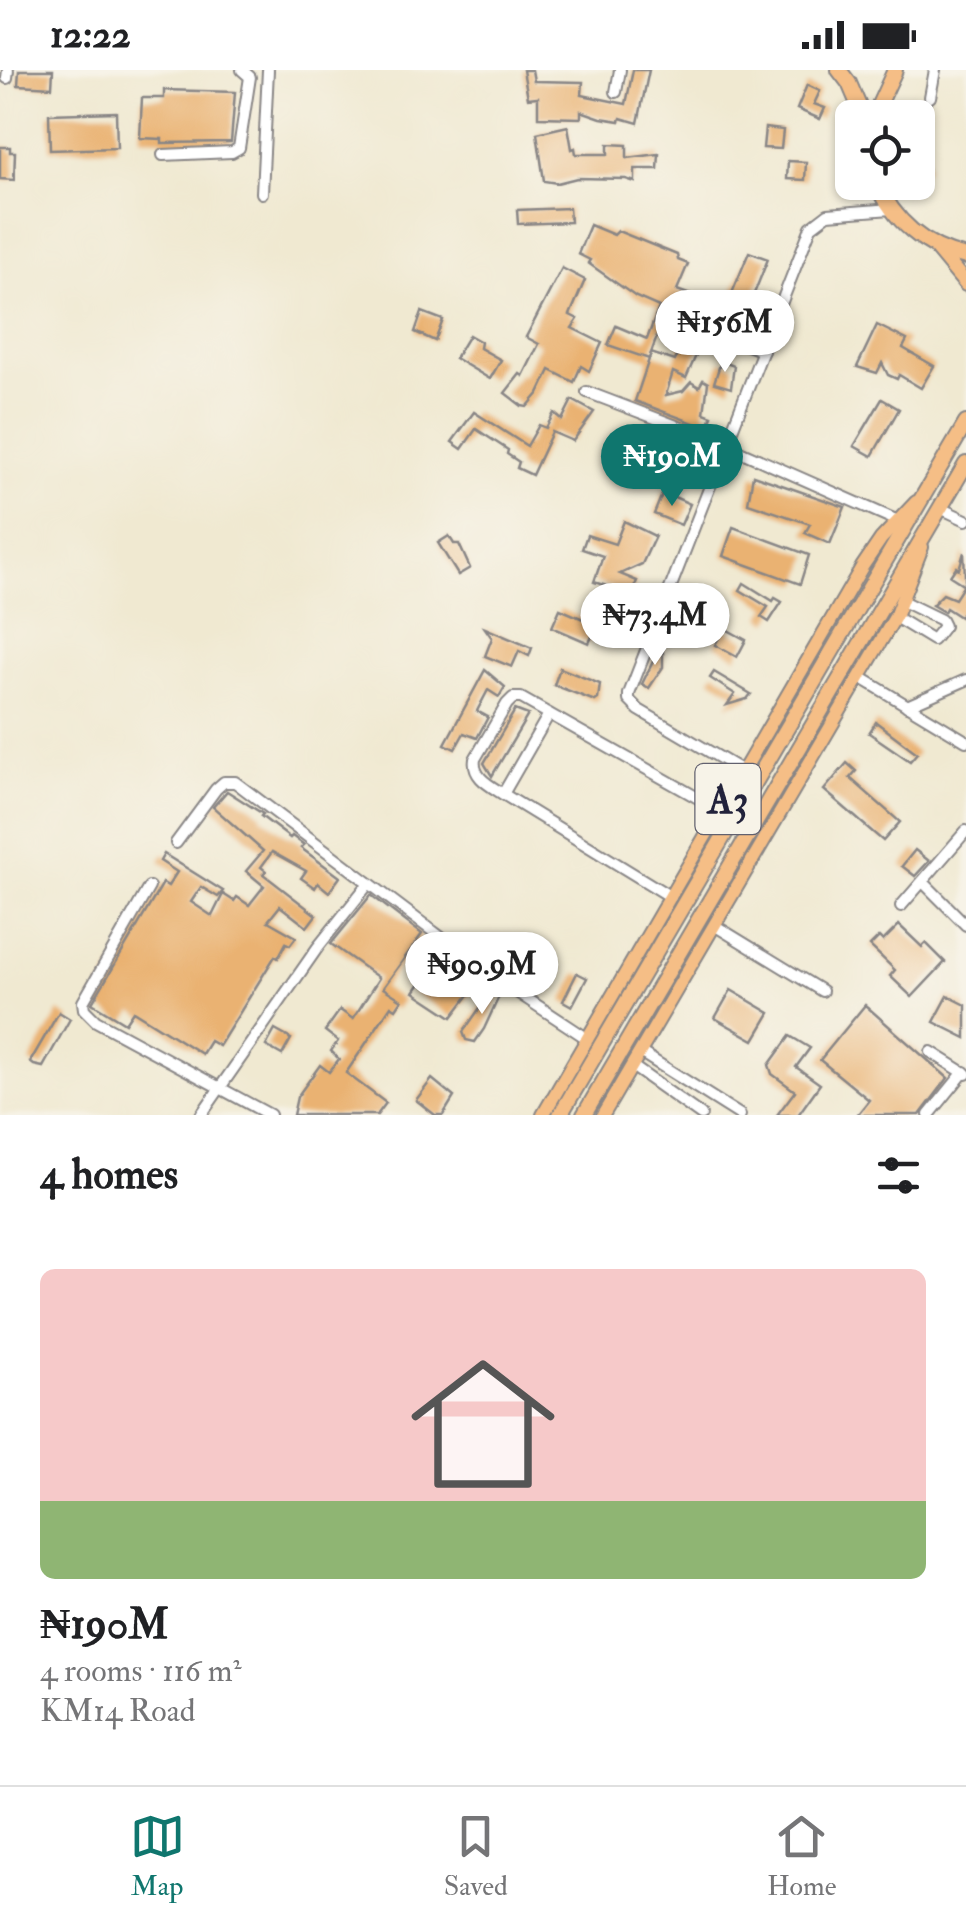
<!DOCTYPE html>
<html lang="en">
<head>
<meta charset="utf-8">
<style>
	body { margin:0; font-family:"IM FELL Double Pica",serif; background:#f6f6f6; color:#202124; height:100vh; display:flex; flex-direction:column; font-size:38px; white-space:nowrap }
	* { box-sizing:border-box; margin:0 }
	p { font-size:32px; color:#757577 }
	.icon { flex:none; width:55px; height:55px; fill:none; stroke:currentColor; stroke-width:2; stroke-linecap:round; stroke-linejoin:round }
	.map { position:relative; height:1045px; overflow:hidden }
	.drawer { display:flex; flex-direction:column; background:#fff; flex:1 }
	.drawer>* { flex:none }
	.buttons { position:absolute; left:835px; top:30px; display:grid; gap:20px }
	.buttons a { display:grid; place-items:center; width:100px; height:100px; border-radius:15px; background:#fff; box-shadow:0 2px 8px #0004; font-size:50px }
	.price { position:absolute; translate:-50% -85px; padding:0 22px; border-radius:35px; background:#fff; color:#222; font-size:32px; line-height:65px; filter:drop-shadow(0 2px 5px #0008) }
	.price::after { content:''; position:absolute; left:50%; top:60px; width:30px; height:22px; margin-left:-15px; background:inherit; clip-path:polygon(0 0,100% 0,50% 100%) }
	.price.active { background:#0f766e; color:#fff }
	ul { padding:0; list-style:none }
	li { display:grid; align-content:center; gap:20px; height:530px; padding:0 40px }
	li+li { border-top:2px solid #e0e0e0 }
	li span { display:grid; place-items:center; height:310px; border-radius:15px; color:#555 }
	li>.icon { margin-inline-start:auto }
	span .icon { width:180px; height:180px; fill:#fffc; stroke-width:1 }
	li b { font-size:42px }
	h2 { display:flex; justify-content:space-between; align-items:center; height:120px; padding:0 40px; font-size:42px }
	.status { display:flex; justify-content:space-between; align-items:center; height:70px; padding:0 50px; background:#fff; direction:ltr }
	.status svg { height:28px; fill:currentColor }
	.tabs { display:flex; justify-content:space-around; align-items:center; height:140px; border-top:2px solid #e0e0e0; background:#fff; font-size:28px; color:#757577 }
	.tabs a { display:grid; justify-items:center; gap:5px }
	.tabs .active { color:#0f766e }
	.map>svg:first-child { display:block }
</style>
</head>
<body>
<div class="status"><b>12:22</b><svg viewBox="0 0 49 12"><path d="M0 12V9h3v3zM5 12V6h3v6zM10 12V3h3v9zM15 12V0h3v12zM26 1h20v11H26zM47 4h2v5h-2z"/></svg></div>
<div class="map">
<svg width="966" height="1045" viewBox="0 0 966 1045">
	<rect width="100%" height="100%" fill="#f7f3e8"/>
	<filter id="ink" filterUnits="userSpaceOnUse"><feTurbulence type="fractalNoise" baseFrequency=".01" numOctaves="2"/><feDisplacementMap in="SourceGraphic" scale="20" xChannelSelector="R" yChannelSelector="G"/><feConvolveMatrix kernelMatrix="1 2 1 2 8 2 1 2 1" color-interpolation-filters="sRGB"/></filter>
	<filter id="wash" filterUnits="userSpaceOnUse"><feTurbulence type="fractalNoise" baseFrequency=".0048" numOctaves="4" result="noise"/><feDisplacementMap in="SourceGraphic" scale="40" xChannelSelector="R" yChannelSelector="G"/><feGaussianBlur stdDeviation="2.25" result="paint"/><feColorMatrix in="noise" values="0 0 0 0 0 0 0 0 0 0 0 0 0 0 0 0 0 1.4 0 .05"/><feComposite in="paint" operator="in"/></filter>
	<g filter="url(#wash)">
		<rect width="100%" height="100%" fill="#f0e9d1"/>
		<g id="blocks">
			<!-- building -->
			<g fill="#eab272">
				<polygon points="19,0 53,0 52,17 18,15"/>
				<polygon points="523,0 532,0 534,11 583,12 582,25 626,34 633,0 649,0 638,53 621,48 620,51 601,48 581,41 581,48 538,47 538,27 528,28"/>
				<polygon points="807,15 820,21 814,34 825,38 820,49 797,39"/>
				<polygon points="164,20 235,22 231,72 162,73 162,69 140,68 142,28 164,28"/>
				<polygon points="116,42 117,78 50,80 49,44"/>
				<polygon points="568,56 572,79 575,78 576,84 608,84 608,74 627,75 627,88 659,84 658,99 635,99 635,112 626,109 577,108 557,113 544,111 537,63"/>
				<polygon points="923,56 928,99 918,100 918,57"/>
				<polygon points="765,58 783,60 781,79 763,78"/>
				<polygon points="0,77 10,77 10,82 15,82 14,110 0,109"/>
				<polygon points="788,91 806,92 805,110 787,109"/>
				<polygon points="569,138 570,152 518,154 517,140"/>
				<polygon points="590,155 614,165 618,161 677,185 678,190 688,194 677,220 726,238 749,182 768,189 745,246 752,250 747,263 713,249 685,247 678,264 660,258 649,289 608,275 616,256 647,269 659,237 636,227 588,193 590,190 578,184"/>
				<polygon points="562,198 585,210 570,245 578,249 572,258 602,273 589,301 581,296 574,312 550,300 539,323 527,337 522,336 505,323 520,304 523,306 539,274 526,267"/>
				<polygon points="422,242 443,250 435,271 415,262"/>
				<polygon points="877,255 907,270 903,278 934,296 921,318 899,305 897,309 888,305 882,293 877,303 857,297"/>
				<polygon points="469,265 481,272 480,278 501,290 490,309 455,288"/>
				<polygon points="686,265 702,272 686,308 673,302 666,325 683,321 691,312 699,317 703,310 708,313 704,343 712,346 707,358 635,331 651,283 675,291"/>
				<polygon points="721,291 734,296 731,318 714,313"/>
				<polygon points="882,329 899,339 872,386 854,376"/>
				<polygon points="572,330 594,342 573,371 552,362 532,405 517,398 519,392 507,384 508,380 476,359 462,379 452,372 474,342 527,376 539,355 546,358 554,343 562,350"/>
				<polygon points="753,405 845,437 830,474 805,463 810,454 748,433"/>
				<polygon points="663,422 690,434 681,455 654,444"/>
				<polygon points="624,451 655,466 642,494 620,504 637,511 628,532 647,540 641,554 605,537 613,518 594,512 603,486 582,479 587,465 615,474"/>
				<polygon points="733,457 809,485 800,514 723,486"/>
				<polygon points="449,466 454,474 459,474 470,498 458,505 438,473"/>
				<polygon points="964,482 966,537 960,547 946,538 944,542 932,535 943,524 955,529 964,515 950,506 956,497 959,499"/>
				<polygon points="744,513 773,531 775,528 782,532 769,552 761,547 768,537 740,520"/>
				<polygon points="560,539 597,555 589,573 552,557"/>
				<polygon points="485,558 532,578 529,586 519,581 512,597 485,586 492,568"/>
				<polygon points="724,558 746,570 737,587 715,575"/>
				<polygon points="663,571 663,597 649,618 642,614"/>
				<polygon points="560,598 600,614 598,629 595,631 554,615"/>
				<polygon points="485,600 505,617 499,627 488,620 477,641 488,647 477,668 464,663 455,679 445,674"/>
				<polygon points="714,602 751,624 747,629 727,635 735,624 710,608"/>
				<polygon points="515,640 528,645 492,706 484,693"/>
				<polygon points="876,652 917,683 910,691 869,663"/>
				<polygon points="847,693 856,701 850,708 900,752 883,771 824,720"/>
				<polygon points="227,721 263,744 261,746 290,768 292,766 304,775 301,778 340,807 329,822 318,813 315,818 301,808 306,801 272,782 261,797 266,801 263,804 316,845 307,857 280,836 268,851 296,867 290,875 286,873 278,888 275,886 219,976 210,971 202,984 133,941 125,953 92,933 163,813 168,816 177,802 160,791 164,784 223,821 218,827 201,817 191,832 212,846 223,824 234,831 237,827 249,835 264,816 246,801 263,781 213,737"/>
				<polygon points="915,780 929,791 915,806 902,796"/>
				<polygon points="371,825 422,864 383,918 402,930 396,939 391,936 346,1003 386,1033 377,1045 293,1045 297,1027 320,995 329,1002 339,989 331,981 338,971 325,961 340,940 353,949 379,908 331,874"/>
				<polygon points="899,855 922,877 926,873 945,892 912,927 890,906 895,900 870,876 879,867 883,871"/>
				<polygon points="443,880 481,909 452,947 414,922"/>
				<polygon points="577,903 587,908 572,936 563,931"/>
				<polygon points="494,918 501,922 484,959 475,972 466,970 463,962"/>
				<polygon points="731,920 770,943 754,970 715,948"/>
				<polygon points="948,926 966,935 966,968 934,952"/>
				<polygon points="865,935 948,1008 920,1045 857,1045 869,1030 820,990"/>
				<polygon points="59,942 70,949 43,997 34,995 30,992"/>
				<polygon points="275,960 291,969 282,985 266,976"/>
				<polygon points="790,966 810,978 796,997 820,1014 798,1045 777,1045 795,1021 772,1004 769,995"/>
				<polygon points="432,1009 454,1027 443,1045 435,1045 416,1030"/>
			</g>
		</g>
	</g>
	<g filter="url(#ink)">
		<use href="#blocks" fill-opacity="0" stroke="#898686" stroke-width="2.5"/>
		<g fill="none" stroke-linecap="round" stroke-linejoin="round">
			<defs>
				<g id="minor">
					<polyline points="7,8 8,0"/>
					<polyline points="616,22 620,0"/>
					<polyline points="930,27 935,0"/>
					<polyline points="163,85 232,82 239,78 250,7 242,0"/>
					<polyline points="262,123 268,0"/>
					<polyline points="698,255 763,281"/>
					<polyline points="587,322 726,375 898,451"/>
					<polyline points="940,438 966,450"/>
					<polyline points="895,547 933,570 944,556 941,550 902,531"/>
					<polyline points="860,607 966,671"/>
					<polyline points="907,636 966,610"/>
					<polyline points="744,702 639,640 629,630 629,624 811,157 828,144 891,139"/>
					<polyline points="503,724 549,644"/>
					<polyline points="176,773 216,719 224,712 235,712 491,905 588,969"/>
					<polyline points="923,812 966,855"/>
					<polyline points="149,817 83,932 84,939 96,951 270,1045"/>
					<path d="M671,827l-168,-103c-14,-9 -31,-17 -28,-35l32,-55 6,-6h8l200,113"/>
					<polyline points="901,836 966,761"/>
					<polyline points="714,855 822,921"/>
					<polyline points="640,982 740,1045"/>
					<polyline points="931,982 966,1004"/>
					<polyline points="632,996 701,1045"/>
					<polyline points="201,1045 318,877 369,813"/>
					<polyline points="929,1045 964,1002"/>
				</g>
				<g id="major">
					<polyline points="543,1045 862,497 881,469 916,432"/>
					<polyline points="603,1045 895,547 922,477"/>
				</g>
				<g id="highway">
					<polyline points="839,0 849,13 864,48"/>
					<polyline points="873,48 895,0"/>
					<path d="M877,112c16,39 48,66 89,75"/>
					<polyline points="937,179 966,214"/>
					<polyline points="560,1045 966,353"/>
					<polyline points="584,1045 966,394"/>
				</g>
			</defs>
			<!-- minor casing -->
			<use href="#minor" stroke="#898686" stroke-width="14"/>
			<!-- major casing -->
			<use href="#major" stroke="#898686" stroke-width="16"/>
			<!-- highway casing -->
			<use href="#highway" stroke="#898686" stroke-width="18"/>
			<!-- minor -->
			<use href="#minor" stroke="#fff" stroke-width="10"/>
			<!-- major -->
			<use href="#major" stroke="#f5be86" stroke-width="12"/>
			<!-- highway -->
			<use href="#highway" stroke="#f5be86" stroke-width="14"/>
		</g>
	</g>
	<g text-anchor="middle" stroke-width="9" stroke-linejoin="round" paint-order="stroke">
		<!-- shield labels -->
		<rect fill="#f7f3e8" stroke="#62616f" stroke-width="2.5" x="695.5" y="694" width="65" height="70" rx="8"/>
		<g font-size="40" font-weight="bold" fill="#22223b">
			<text x="728" y="743">A3</text>
		</g>
	</g>
</svg>
<div class="buttons">
<a><svg class="icon" aria-label="locate" viewBox="0 0 24 24"><circle cx="12" cy="12" r="6"/><path d="M12 2v4M12 18v4M2 12h4M18 12h4"/></svg></a>
</div>
<b class="price" style="left:725px;top:305px">₦156M</b>
<b class="price active" style="left:672px;top:439px">₦190M</b>
<b class="price" style="left:655px;top:598px">₦73.4M</b>
<b class="price" style="left:482px;top:947px">₦90.9M</b>
</div>
<section class="drawer">
<h2>4 homes<svg class="icon" aria-label="filters" viewBox="0 0 24 24"><path d="M4 7h16M4 17h16"/><circle cx="9" cy="7" r="2"/><circle cx="15" cy="17" r="2"/></svg></h2>
<ul>
<li><span style="background:linear-gradient(#f6c9c9 75%,#8fb573 0)"><svg class="icon" aria-label="home" viewBox="0 0 24 24"><path d="M3 11l9-7 9 7M6 9v11h12V9"/></svg></span><div><b>₦190M</b><p>4 rooms · 116 m²</p><p>KM14 Road</p></div></li>
</ul>
</section>
<nav class="tabs">
<a class="active"><svg class="icon" aria-label="map" viewBox="0 0 24 24"><path d="M3 6l6-2 6 2 6-2v14l-6 2-6-2-6 2zM9 4v14M15 6v14"/></svg>Map</a>
<a><svg class="icon" aria-label="saved" viewBox="0 0 24 24"><path d="M7 4h10v16l-5-4-5 4z"/></svg>Saved</a>
<a><svg class="icon" aria-label="home" viewBox="0 0 24 24"><path d="M3 11l9-7 9 7M6 9v11h12V9"/></svg>Home</a>
</nav>
</body>
</html>
